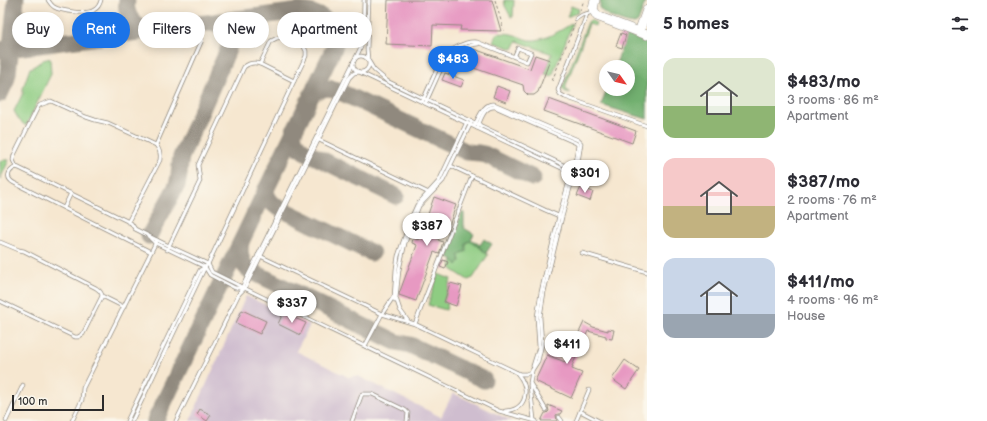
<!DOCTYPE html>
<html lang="en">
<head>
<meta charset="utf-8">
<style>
	body { margin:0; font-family:"Balsamiq Sans",sans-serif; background:#f7f7f7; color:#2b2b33; height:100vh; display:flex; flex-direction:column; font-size:15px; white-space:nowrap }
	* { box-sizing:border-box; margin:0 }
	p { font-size:13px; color:#7c7c81 }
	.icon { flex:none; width:22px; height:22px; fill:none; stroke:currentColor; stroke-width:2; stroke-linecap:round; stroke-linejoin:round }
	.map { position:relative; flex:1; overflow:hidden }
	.side { display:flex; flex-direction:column; background:#fff; width:340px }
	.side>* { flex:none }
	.guide { position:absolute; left:12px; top:12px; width:380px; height:36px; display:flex; gap:8px }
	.needle { width:26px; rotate:124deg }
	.tools { position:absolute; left:599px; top:60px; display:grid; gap:8px }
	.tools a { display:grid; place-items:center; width:36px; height:36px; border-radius:50%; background:#fff; box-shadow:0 2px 10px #0003; font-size:20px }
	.scale { position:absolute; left:12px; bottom:10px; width:92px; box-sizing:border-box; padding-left:4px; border:2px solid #2b2b2b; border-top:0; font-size:11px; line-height:14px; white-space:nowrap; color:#2b2b2b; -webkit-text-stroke:3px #fbf7ec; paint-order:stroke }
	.price { position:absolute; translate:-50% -34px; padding:0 9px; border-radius:14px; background:#fff; color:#222; font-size:13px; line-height:26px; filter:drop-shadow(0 1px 2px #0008) }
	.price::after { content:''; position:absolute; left:50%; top:24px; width:12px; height:9px; margin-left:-6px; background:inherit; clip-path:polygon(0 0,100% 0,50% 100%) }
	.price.on { background:#1a73e8; color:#fff }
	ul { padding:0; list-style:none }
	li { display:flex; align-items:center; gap:12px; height:100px; padding:0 16px }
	li span { display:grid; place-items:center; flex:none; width:112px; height:80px; border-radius:12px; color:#555 }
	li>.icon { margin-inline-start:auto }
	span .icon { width:48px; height:48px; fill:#fffc; stroke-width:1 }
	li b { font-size:17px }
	h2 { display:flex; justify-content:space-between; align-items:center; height:48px; padding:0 16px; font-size:17px }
	.chip { padding:0 14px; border-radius:18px; background:#fff; box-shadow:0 2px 10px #0003; font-size:14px; line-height:36px }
	.chip.on { background:#1a73e8; color:#fff }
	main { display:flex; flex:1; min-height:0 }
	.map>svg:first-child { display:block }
</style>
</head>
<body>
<main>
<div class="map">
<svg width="647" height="421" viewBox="0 0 647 421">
	<rect width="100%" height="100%" fill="#fbf7ec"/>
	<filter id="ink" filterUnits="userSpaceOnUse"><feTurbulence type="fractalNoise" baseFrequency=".025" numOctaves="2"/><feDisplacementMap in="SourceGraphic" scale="8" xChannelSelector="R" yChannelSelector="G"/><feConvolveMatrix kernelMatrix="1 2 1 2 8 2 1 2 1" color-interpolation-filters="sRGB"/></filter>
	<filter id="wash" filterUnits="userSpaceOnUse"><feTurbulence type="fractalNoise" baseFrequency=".012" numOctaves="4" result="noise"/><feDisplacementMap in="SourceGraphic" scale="16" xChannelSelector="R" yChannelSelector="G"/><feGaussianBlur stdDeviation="0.9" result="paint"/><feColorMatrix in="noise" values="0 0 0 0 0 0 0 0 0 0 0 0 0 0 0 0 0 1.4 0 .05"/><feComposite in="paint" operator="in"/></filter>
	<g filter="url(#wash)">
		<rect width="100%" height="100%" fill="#f6e7d0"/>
		<!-- industrial -->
		<polygon fill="#cfbdcf" points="246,296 310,325 296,351 348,377 355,376 358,376 441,417 453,393 512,421 190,421"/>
		<!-- green -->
		<g fill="#8ecc82" stroke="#5c7c56">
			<polygon points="504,0 514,0 513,17 511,17 505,6"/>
			<polygon points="571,6 579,9 578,12 567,17"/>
			<path d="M590,20l6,3 -1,3 -6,-2 -23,61v5l4,3c-3,-1 -6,-1 -8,-4l26,-67z"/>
			<path d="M573,23l-21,53 -7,-2 7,-20 -35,-13 -4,8 -20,-7 3,-8c5,-1 10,-1 15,0 6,1 12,5 18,6 14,2 32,-10 44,-17z"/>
			<polygon points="50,58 51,74 26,126 19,120 14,111 23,93 23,88 30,68 33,67 43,60"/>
			<polygon points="4,160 9,160 0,179 0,161"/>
			<path d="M469,241l12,7 2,3 5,4 -15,23 -5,2 -17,-11 2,-10 4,6 2,-10c5,-4 5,-10 10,-14z"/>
			<polygon points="438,274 451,279 444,302 448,303 446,310 428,305"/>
		</g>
		<!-- forest -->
		<g fill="#72b070" stroke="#4e6e4e">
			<path d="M600,0h46l-8,22 -3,2c-9,0 -30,-8 -35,-15z"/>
			<polygon points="626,35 647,42 647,119 601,105 607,89 628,89 628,67 615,67"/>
			<polygon points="462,212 464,213 464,228 474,234 471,239 480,245 484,239 492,244 486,253 483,251 481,248 469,241 466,243 466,252 463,252 459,255 460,261 457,265 453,259 446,256"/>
		</g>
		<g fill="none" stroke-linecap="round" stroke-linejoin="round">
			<!-- taxiway -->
			<g stroke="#90897e" stroke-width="17">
				<path d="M127,0c-3,17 10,30 26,30"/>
				<path d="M0,50l299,-39c20,0 44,14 35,37l-179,373"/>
				<polyline points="0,94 6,81 8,73 16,0"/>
				<path d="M311,95c7,-6 14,-8 23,-6l133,63 12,1 5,1 49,24"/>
				<path d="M294,130c-2,9 2,15 10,21l92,45"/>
				<path d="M266,189c0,8 4,13 11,18l95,46"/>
				<path d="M149,236l28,-51c3,-9 2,-18 4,-28l43,-98c2,-5 5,-10 5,-16 1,-11 -8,-19 -18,-20"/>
				<path d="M241,242c-2,11 -1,21 8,28l147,72 14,3 74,35"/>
			</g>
		</g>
		<g id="blocks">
			<!-- building -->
			<g fill="#e799c2">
				<polygon points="388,0 492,0 501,31 460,30 461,26 433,25 432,46 386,44"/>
				<polygon points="621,33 626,35 622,48 616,46"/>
				<polygon points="474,49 530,69 535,55 550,60 538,92 534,95 528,95 524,91 523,85 468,66 470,61 462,63 459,61 459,57 462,55 465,55 470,61"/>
				<polygon points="445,73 464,80 461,87 442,80"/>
				<polygon points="497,86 510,91 506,102 493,97"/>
				<polygon points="549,99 636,131 632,143 544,111"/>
				<polygon points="581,187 593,192 590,201 577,196"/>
				<polygon points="434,197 456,205 447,232 441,230 438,240 443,242 439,254 434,252 416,301 399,295 399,294 417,245 412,243 413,238 419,240"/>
				<polygon points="443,260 448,262 445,269 440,267"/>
				<polygon points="450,283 462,286 456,306 444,302"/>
				<polygon points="242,310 266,321 260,334 236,323"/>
				<polygon points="283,313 306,323 300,335 278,324"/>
				<polygon points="584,322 593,327 608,331 608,329 614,330 612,339 606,338 606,336 588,331 572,366 573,366 572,369 582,373 571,398 535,381 547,355 565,362"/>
				<polygon points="625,360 639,370 626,389 612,379"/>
				<polygon points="548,405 562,411 560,414 558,414 556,415 557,421 541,421 545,413 547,413 549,411 548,407"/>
				<polygon points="200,409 211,415 207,421 197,414"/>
			</g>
		</g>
	</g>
	<g filter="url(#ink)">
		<use href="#blocks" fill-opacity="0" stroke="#90897e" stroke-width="1"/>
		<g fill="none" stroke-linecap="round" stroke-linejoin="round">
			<defs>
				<g id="lane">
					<path d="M48,0c2,3 3,5 6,7 7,4 33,8 40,3 4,-2 6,-6 7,-10"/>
					<polyline points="369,0 367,49 368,60 374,70 387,81 572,169"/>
					<polyline points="587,14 558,90 560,94 565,97 647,126"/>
					<polyline points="576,19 582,15 593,12"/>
					<circle cx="361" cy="64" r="8"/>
					<polyline points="260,64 271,41 277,38 284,37 303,45 306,51 306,56 294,81"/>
					<path d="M423,100l18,-40c6,-9 25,-20 36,-18l50,20 4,-9 -13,-5 -4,9"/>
					<path d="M426,102l20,-44c7,-7 23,-13 32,-14"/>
					<path d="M477,128c4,-8 7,-22 18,-21l81,36 2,2 -2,12 -17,59 -18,76 -4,25 2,30 -6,19"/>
					<polyline points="317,139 429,193"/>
					<polyline points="156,145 202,40"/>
					<polyline points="451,166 545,210 561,217"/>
					<path d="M16,167l-3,-7 1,-5 24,-48 2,-2 11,-4 35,16 9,3 13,3 48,22c4,5 5,9 4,15l-32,62"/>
					<polyline points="64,208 71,193"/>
					<polyline points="150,238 155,243 205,267 210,275 235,288 243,288"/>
					<path d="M0,242l19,8 5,1 72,37c3,2 6,4 6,8l22,11"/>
					<path d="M151,252l-137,-69c-9,-5 -6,-12 2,-16l3,1 112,55 4,6 34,17 39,18 4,8 30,15 257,124 37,10"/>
					<polyline points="582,253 647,272"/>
					<path d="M258,255l124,59 33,10 105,50h6l5,-2 7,-11 4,-17 -2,-27 4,-25 18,-75 17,-61 2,-13 -3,-3 -84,-36c-11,-1 -15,14 -20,22"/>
					<polyline points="239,294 245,288 349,78 354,73 359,72 574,174"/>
					<polyline points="0,301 75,337 78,337 83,334 102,296"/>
					<polyline points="395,301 394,298 396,269 398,256 412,216 417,205 439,181 467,122"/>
					<polyline points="408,321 400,310 396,298 399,270 405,243 419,206 443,181 471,123"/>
					<polyline points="415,324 472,176"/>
					<polyline points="365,346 382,314 394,296"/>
					<polyline points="532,371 530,383 546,410"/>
					<polyline points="530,385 534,420"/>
					<path d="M505,411c22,-1 26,-22 12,-38"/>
					<polyline points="580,411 599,421"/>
					<polyline points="559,417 562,421"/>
					<polyline points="6,421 23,385"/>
					<polyline points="72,421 82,400 83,388 157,240"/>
					<polyline points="127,421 200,270 205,267"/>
					<path d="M132,421l73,-154 3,-3 86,-183 -34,-17c-6,-2 -11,-1 -16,3l-46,98 2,16 -33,69"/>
					<polyline points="176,421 361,47 363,36 364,0"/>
					<polyline points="352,421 362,394 372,394 405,410 408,413 407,421"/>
					<polyline points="576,421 589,390"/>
				</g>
				<g id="secondary">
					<polyline points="595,0 593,9 597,16 647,35"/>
					<polyline points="639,32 647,10"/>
				</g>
			</defs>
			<!-- lane casing -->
			<use href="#lane" stroke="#90897e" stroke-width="4.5"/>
			<!-- secondary casing -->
			<use href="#secondary" stroke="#90897e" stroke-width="10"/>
			<!-- path -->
			<g stroke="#90897e" stroke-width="1" stroke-dasharray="3 3" stroke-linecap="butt">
				<polyline points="495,0 504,31"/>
				<polyline points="580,11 584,0"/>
				<polyline points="552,81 575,23"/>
			</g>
			<!-- lane -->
			<use href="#lane" stroke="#fff" stroke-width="3"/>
			<!-- secondary -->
			<use href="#secondary" stroke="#fff" stroke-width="9"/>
		</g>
	</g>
</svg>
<div class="tools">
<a><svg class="needle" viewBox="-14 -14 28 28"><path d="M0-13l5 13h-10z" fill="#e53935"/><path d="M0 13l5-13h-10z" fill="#7c7c81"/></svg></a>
</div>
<div class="scale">100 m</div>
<b class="price on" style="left:453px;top:80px">$483</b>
<b class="price" style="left:585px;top:194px">$301</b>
<b class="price" style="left:427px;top:247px">$387</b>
<b class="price" style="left:292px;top:324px">$337</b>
<b class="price" style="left:567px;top:365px">$411</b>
<div class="guide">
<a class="chip">Buy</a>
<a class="chip on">Rent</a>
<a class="chip">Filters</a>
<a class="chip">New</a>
<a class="chip">Apartment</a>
</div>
</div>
<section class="side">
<h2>5 homes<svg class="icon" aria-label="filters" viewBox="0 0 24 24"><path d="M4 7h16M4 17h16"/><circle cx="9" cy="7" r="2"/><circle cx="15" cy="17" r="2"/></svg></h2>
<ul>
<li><span style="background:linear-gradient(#dfe7d0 60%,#8fb573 0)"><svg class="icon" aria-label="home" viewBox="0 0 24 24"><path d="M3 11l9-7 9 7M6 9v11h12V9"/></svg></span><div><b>$483/mo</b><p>3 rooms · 86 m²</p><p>Apartment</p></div></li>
<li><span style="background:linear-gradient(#f6c9c9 60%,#c2b280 0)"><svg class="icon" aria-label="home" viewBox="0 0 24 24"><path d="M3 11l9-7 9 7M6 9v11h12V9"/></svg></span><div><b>$387/mo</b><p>2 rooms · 76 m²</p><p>Apartment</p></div></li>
<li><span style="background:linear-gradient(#c9d6e8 70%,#9aa5b1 0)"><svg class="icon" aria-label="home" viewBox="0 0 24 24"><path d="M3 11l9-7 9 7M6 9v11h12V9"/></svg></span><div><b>$411/mo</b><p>4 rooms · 96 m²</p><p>House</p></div></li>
</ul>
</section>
</main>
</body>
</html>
